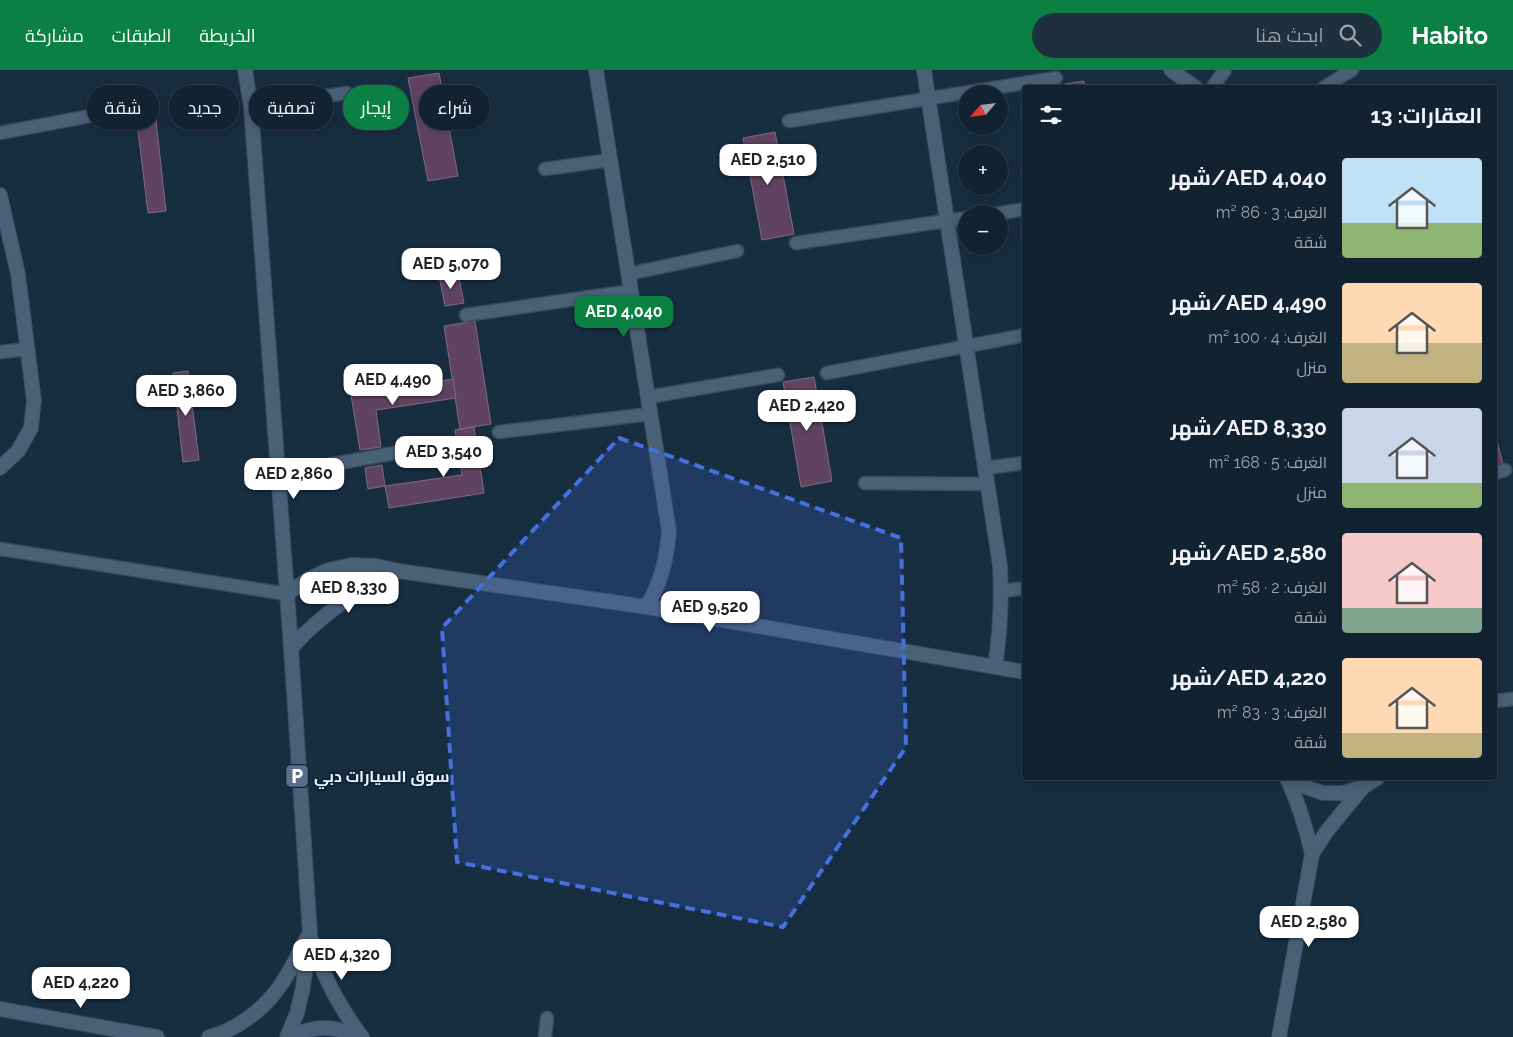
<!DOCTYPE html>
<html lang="ar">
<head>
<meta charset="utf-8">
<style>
	body { margin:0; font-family:Raleway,Cairo,sans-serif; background:#1e2f3d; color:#f1f3f6; direction:rtl; height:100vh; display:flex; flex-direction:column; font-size:19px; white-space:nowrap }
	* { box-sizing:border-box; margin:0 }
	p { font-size:16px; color:#9ca4ab }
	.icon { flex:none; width:28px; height:28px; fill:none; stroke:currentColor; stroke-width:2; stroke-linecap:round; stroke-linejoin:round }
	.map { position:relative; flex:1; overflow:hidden; direction:ltr }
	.panel { position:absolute; left:1022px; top:15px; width:475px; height:695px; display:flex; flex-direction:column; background:#112231; border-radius:5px; box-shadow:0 2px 12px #0003,0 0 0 1px #303f4d; direction:rtl }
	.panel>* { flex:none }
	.guide { position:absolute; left:15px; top:15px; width:475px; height:45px; direction:rtl; display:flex; gap:10px }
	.needle { width:32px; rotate:242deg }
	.tools { position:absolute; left:958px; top:15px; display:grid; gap:10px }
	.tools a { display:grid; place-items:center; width:50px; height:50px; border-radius:50%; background:#112231; box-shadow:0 2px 12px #0003,0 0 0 1px #303f4d; font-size:25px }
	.price { position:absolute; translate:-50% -42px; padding:0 11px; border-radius:10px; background:#fff; color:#222; font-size:16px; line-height:32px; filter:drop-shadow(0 1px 2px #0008) }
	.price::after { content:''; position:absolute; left:50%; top:30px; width:15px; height:11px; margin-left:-8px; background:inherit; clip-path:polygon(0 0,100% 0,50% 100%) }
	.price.on { background:#0b8043; color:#fff }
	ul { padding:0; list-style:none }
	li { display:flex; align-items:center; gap:15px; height:125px; padding:0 15px }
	li span { display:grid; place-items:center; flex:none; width:140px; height:100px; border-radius:5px; color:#555 }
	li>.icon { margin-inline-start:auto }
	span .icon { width:60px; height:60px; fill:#fffc; stroke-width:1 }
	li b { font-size:21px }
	h2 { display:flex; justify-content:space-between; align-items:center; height:60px; padding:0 15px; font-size:21px }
	.tag { padding:0 18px; border-radius:22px; background:#112231; box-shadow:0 2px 12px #0003,0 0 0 1px #303f4d; font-size:18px; line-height:45px }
	.tag.on { background:#0b8043; color:#fff }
	header { display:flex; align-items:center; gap:30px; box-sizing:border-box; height:70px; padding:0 25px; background:#0b8043; color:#fff }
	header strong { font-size:24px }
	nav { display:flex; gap:28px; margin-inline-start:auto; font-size:18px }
	.search { width:350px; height:45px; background:#1e2f3d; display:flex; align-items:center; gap:12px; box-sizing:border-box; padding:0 18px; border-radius:28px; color:#9ca4ab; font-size:19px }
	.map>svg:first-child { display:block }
</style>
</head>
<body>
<header>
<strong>Habito</strong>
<div class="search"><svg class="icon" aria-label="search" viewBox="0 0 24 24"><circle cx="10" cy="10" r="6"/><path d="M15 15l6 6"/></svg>ابحث هنا</div>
<nav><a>الخريطة</a><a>الطبقات</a><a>مشاركة</a></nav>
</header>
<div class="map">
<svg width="1513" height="967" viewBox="0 0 1513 967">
	<rect width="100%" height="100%" fill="#172e41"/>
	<!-- building -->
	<g fill="#604360" stroke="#826a81">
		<polygon points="439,3 458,106 428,111 408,8"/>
		<polygon points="1084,11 1085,18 1065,18 1065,14"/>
		<polygon points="156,50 166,141 148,143 137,52"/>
		<polygon points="775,62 794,164 762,170 743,68"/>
		<polygon points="458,203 464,233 445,236 439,206"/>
		<polygon points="475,251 491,354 460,359 444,256"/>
		<polygon points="188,301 199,390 183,392 173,303"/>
		<polygon points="814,307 832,411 801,417 783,312"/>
		<polygon points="453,309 456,328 376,340 381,377 360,380 351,325"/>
		<polygon points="474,357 484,423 389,438 385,416 462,405 455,360"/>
		<polygon points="1495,363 1503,394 1495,396"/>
		<polygon points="382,395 385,416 368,419 365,398"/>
	</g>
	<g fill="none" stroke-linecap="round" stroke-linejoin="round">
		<defs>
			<g id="service">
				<polyline points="1212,18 1225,0"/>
				<polyline points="1323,18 1352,0"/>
				<polyline points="251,37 347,23"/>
				<polyline points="789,51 1056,8"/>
				<polyline points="0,63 90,46"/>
				<polyline points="545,99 610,90"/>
				<polyline points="996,144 1025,139"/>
				<polyline points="796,173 966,148"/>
				<polyline points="628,204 737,181"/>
				<polyline points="466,245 631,221"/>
				<polyline points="0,282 28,279"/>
				<polyline points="827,303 1025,265"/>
				<polyline points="648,327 778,305"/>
				<polyline points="499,362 650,344"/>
				<polyline points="985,398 1025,393"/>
				<polyline points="1495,403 1505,400"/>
				<polyline points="278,404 406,381"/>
				<polyline points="865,413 988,414"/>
				<polyline points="0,479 287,524"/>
				<polyline points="1002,521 1025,518"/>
				<polyline points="1495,631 1513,629"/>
				<polyline points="545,967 547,948"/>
			</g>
			<g id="minor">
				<polyline points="245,0 251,37 291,578 310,863 303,917 297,943 287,967"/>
				<path d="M596,0l73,461c-3,32 -7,47 -22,76"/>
				<path d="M924,0l76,496c2,34 0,67 -5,101"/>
				<polyline points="1171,0 1196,18"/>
				<polyline points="0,125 18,204 34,331 31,358 18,381 0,398"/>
				<polyline points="287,524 307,510 328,500 352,495 376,496 399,501 647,537 1025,602"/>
				<path d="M291,578c31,-34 66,-59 108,-77"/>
				<polyline points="1290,708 1303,716 1323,723 1343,723 1363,717 1377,708"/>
				<polyline points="1312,784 1327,761 1363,717"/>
				<path d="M312,871c11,36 27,66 50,96"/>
				<polyline points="0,939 157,967"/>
				<path d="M209,967c28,-7 55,-28 71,-51 11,-15 18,-32 27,-48"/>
				<path d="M289,967c22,-10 44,-14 66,0"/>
				<path d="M1279,967l33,-183c-6,-27 -14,-52 -25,-76"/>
			</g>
		</defs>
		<!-- service casing -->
		<use href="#service" stroke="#384a5b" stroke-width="15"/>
		<!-- minor casing -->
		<use href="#minor" stroke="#384a5b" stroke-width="16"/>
		<!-- service -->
		<use href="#service" stroke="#496177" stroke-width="12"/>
		<!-- minor -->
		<use href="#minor" stroke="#496177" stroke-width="14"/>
	</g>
	<!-- marked area -->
	<path fill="#466fe0" fill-opacity="0.2" stroke="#466fe0" stroke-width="4" stroke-dasharray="10 6" stroke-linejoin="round" d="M619,368l282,100 5,209 -123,180 -326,-65 -15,-234z"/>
	<!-- icons -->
	<defs>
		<symbol id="parking-square" viewBox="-11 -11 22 22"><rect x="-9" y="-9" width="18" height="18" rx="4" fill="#5c6f8a" stroke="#0d2436"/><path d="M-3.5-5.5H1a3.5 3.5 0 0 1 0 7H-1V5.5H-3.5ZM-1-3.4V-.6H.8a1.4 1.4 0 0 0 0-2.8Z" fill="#fff"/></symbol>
	</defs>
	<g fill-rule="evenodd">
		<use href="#parking-square" x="283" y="692" width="28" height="28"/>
	</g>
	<g text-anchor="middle" stroke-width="4" stroke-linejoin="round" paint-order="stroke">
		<!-- poi labels -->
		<g font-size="16" font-weight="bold" fill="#e8f3fe" stroke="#0d2436" text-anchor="start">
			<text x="314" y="712">سوق السيارات دبي</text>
		</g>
	</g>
</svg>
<div class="tools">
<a><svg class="needle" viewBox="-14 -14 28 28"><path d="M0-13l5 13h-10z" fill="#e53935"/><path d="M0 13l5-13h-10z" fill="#9ca4ab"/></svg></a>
<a>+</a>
<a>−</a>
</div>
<b class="price" style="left:768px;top:116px">AED 2,510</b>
<b class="price" style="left:451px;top:220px">AED 5,070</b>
<b class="price on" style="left:624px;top:268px">AED 4,040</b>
<b class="price" style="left:393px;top:336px">AED 4,490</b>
<b class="price" style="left:186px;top:347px">AED 3,860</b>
<b class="price" style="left:807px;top:362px">AED 2,420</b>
<b class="price" style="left:444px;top:408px">AED 3,540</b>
<b class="price" style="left:294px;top:430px">AED 2,860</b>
<b class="price" style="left:349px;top:544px">AED 8,330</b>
<b class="price" style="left:710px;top:563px">AED 9,520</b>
<b class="price" style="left:1309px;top:878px">AED 2,580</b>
<b class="price" style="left:342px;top:911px">AED 4,320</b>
<b class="price" style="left:81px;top:939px">AED 4,220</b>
<div class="guide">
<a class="tag">شراء</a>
<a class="tag on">إيجار</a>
<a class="tag">تصفية</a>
<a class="tag">جديد</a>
<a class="tag">شقة</a>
</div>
<section class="panel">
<h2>العقارات: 13<svg class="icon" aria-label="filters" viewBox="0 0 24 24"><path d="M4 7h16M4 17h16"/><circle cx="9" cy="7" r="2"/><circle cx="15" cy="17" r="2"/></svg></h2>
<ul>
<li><span style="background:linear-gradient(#bfe0f5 65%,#8fb573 0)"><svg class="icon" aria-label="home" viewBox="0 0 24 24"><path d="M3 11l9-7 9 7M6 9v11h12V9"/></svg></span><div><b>AED 4,040/شهر</b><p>الغرف: 3 · 86 m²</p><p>شقة</p></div></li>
<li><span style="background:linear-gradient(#ffd9b3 60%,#c2b280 0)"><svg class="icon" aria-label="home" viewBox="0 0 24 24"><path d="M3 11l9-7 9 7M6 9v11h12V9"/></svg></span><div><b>AED 4,490/شهر</b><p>الغرف: 4 · 100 m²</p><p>منزل</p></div></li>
<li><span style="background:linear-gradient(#c9d6e8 75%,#8fb573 0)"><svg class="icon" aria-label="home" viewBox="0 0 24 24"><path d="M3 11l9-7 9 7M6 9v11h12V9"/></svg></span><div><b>AED 8,330/شهر</b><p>الغرف: 5 · 168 m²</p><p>منزل</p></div></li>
<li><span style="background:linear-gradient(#f6c9c9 75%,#7fa58c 0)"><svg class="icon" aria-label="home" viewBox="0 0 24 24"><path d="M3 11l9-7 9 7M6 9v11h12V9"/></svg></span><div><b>AED 2,580/شهر</b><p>الغرف: 2 · 58 m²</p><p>شقة</p></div></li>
<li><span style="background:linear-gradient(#ffd9b3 75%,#c2b280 0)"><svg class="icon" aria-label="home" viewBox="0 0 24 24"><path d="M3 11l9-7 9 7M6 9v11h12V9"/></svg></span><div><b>AED 4,220/شهر</b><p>الغرف: 3 · 83 m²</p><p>شقة</p></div></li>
</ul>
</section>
</div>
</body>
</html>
